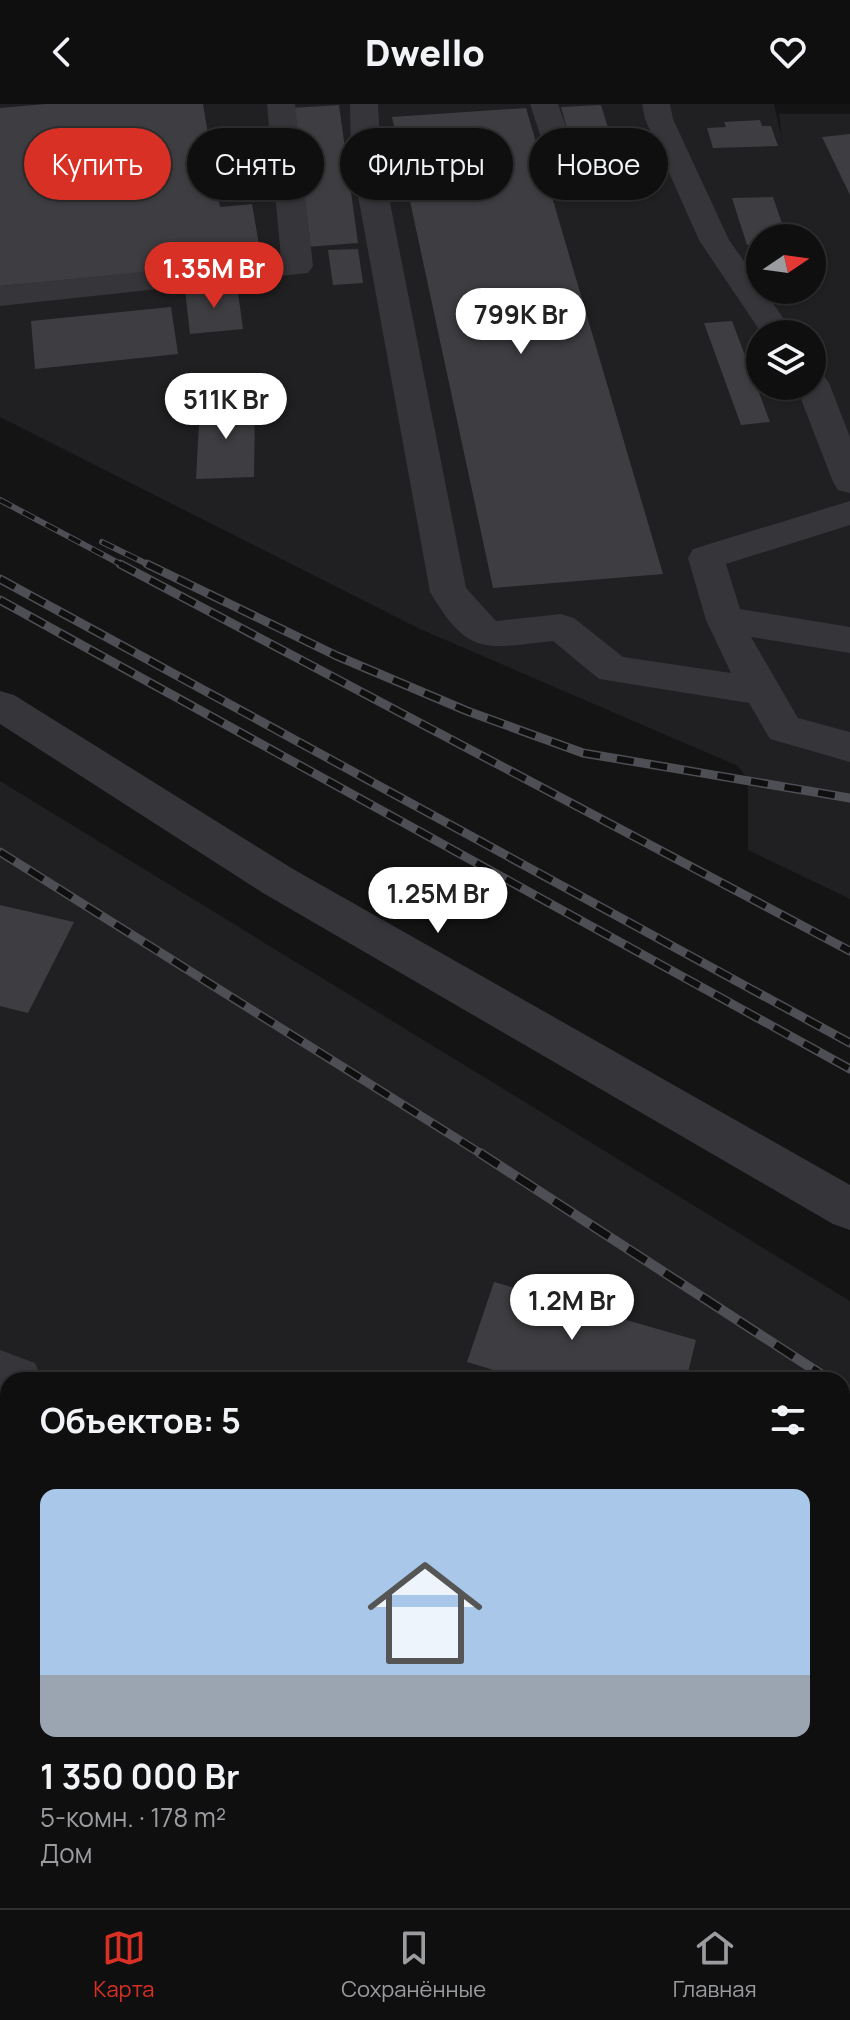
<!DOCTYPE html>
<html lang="ru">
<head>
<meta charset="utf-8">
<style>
	body { margin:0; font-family:Manrope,sans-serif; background:#181819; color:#f1f3f6; height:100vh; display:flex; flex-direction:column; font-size:30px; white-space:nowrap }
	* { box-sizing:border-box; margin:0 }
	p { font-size:26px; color:#9b9c9f }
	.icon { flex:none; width:44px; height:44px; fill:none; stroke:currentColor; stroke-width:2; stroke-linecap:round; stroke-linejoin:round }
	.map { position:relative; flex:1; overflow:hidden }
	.panel { position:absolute; left:0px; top:1268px; width:850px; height:536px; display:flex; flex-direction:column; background:#0f0f10; border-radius:24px 24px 0 0; box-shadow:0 2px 6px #0004,0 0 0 2px #2f2f30 }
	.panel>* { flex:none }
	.banner { position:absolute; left:24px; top:24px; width:802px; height:72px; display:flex; gap:16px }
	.needle { width:52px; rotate:77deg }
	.buttons { position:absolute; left:746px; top:120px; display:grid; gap:16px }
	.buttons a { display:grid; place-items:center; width:80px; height:80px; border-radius:50%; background:#0f0f10; box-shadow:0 2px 6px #0004,0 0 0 2px #2f2f30; font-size:40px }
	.price { position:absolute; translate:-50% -68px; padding:0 18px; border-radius:28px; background:#fff; color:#222; font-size:26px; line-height:52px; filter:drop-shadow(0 2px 4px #0008) }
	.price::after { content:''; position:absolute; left:50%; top:48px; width:24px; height:18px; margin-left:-12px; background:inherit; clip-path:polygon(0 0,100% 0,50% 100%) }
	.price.current { background:#d93025; color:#fff }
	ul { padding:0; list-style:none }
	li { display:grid; align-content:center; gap:16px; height:424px; padding:0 40px }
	li span { display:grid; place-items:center; height:248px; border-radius:16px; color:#555 }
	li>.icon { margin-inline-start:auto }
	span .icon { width:144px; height:144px; fill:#fffc; stroke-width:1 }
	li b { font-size:34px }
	h2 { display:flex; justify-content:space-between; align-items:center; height:96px; padding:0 40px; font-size:34px }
	.pill { padding:0 28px; border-radius:36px; background:#0f0f10; box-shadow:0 2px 6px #0004,0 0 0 2px #2f2f30; font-size:28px; line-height:72px }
	.pill.current { background:#d93025; color:#fff }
	header { display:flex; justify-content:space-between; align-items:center; height:104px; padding:0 40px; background:#0f0f10; font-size:36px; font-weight:800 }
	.menu { display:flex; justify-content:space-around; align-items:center; height:112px; border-top:2px solid #2f2f30; background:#0f0f10; font-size:22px; color:#9b9c9f }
	.menu a { display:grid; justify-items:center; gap:4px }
	.menu .current { color:#d93025 }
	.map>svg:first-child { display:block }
</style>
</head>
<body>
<header><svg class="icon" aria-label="back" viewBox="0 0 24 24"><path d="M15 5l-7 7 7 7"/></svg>Dwello<svg class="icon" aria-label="heart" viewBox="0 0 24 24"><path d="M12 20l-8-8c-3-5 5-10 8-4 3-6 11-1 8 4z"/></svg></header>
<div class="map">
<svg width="850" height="1804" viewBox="0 0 850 1804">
	<rect width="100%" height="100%" fill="#141415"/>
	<!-- built -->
	<g fill="#202022" fill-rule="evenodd">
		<path d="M0,0h774l8,35 -3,-25h71v785l-102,-49v-70l-10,-14 -318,-137 -420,-212zM760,134h52v52h-52zM760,230h52v52h-52z"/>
		<polygon points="0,677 850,1197 850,1677 842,1675 842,1276 8,1276 8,1414 0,1412"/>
		<polygon points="0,1512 8,1515 8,1796 443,1796 453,1804 0,1804"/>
	</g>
	<!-- building -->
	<g fill="#3e3e42">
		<polygon points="46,0 203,0 220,103 252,100 262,158 0,182 0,4"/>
		<polygon points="339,1 358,139 306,143 291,4"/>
		<polygon points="601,1 613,40 572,42 561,3"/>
		<polygon points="526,4 567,144 663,470 493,484 392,13"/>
		<polygon points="760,16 762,22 771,22 778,42 713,44 707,24 726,23 724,18"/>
		<polygon points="850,30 850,91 822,33"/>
		<polygon points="773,93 787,134 760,134 760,140 747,141 732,94"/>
		<polygon points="358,145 363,179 333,181 328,146"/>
		<polygon points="237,181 243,225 190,230 185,186"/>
		<polygon points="171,203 178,250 35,265 31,217"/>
		<polygon points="732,217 770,318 741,321 704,219"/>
		<polygon points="255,299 254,373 196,375 200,301"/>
		<polygon points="0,801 74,818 28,909 0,902"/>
		<polygon points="494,1178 696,1236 686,1276 526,1276 467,1258"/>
	</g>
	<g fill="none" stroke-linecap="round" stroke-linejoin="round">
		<!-- minor -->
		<g fill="#35353a" fill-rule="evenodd">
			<polygon points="267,0 295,0 313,162 308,169 0,202 0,182 281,154"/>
			<path d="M350,0h28l3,53 85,431 30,33 65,-7 13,4 49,39 108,16 -25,-53 -18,-62 5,-9 157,-48v24l-124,39 14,45 110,18v26l-99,-16 47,81 52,14v30l-80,-23 -21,-36 -150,-24 -46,-38c-67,7 -84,17 -123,-49l-79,-435z"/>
			<polygon points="530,0 558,0 581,64 576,70 556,70 551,64"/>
			<polygon points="642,0 670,0 673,15 729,136 760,180 760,186 764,186 794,230 762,230 699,136 645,15"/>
			<polygon points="812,269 824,272 829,279 850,333 850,389 838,386 833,378 796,282 812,282"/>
			<polygon points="0,587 14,591 293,765 850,1081 850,1126 833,1120 263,789 0,620"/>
			<polygon points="0,1246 35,1259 42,1276 8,1276 8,1296 0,1294"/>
			<polygon points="842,1365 850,1368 850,1420 842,1417"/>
			<polygon points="0,1435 8,1438 8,1492 0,1489"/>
			<polygon points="842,1536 850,1539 850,1595 842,1592"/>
			<polygon points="842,1709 850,1711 850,1769 842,1767"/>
		</g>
		<defs>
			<g id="rail-far2">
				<polyline points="0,396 124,462"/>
				<polyline points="102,438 151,462"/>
			</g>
			<g id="rail-far1">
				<polyline points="120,460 850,847"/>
				<polyline points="147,460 337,552 467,607 583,649 850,694"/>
				<polyline points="0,475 850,939"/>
				<polyline points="0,496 850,965"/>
				<polyline points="0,748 483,1051"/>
			</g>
			<g id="rail">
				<polyline points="480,1049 830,1276"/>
				<polyline points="842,1284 850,1289"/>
			</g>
		</defs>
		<!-- rail-far2 casing -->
		<use href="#rail-far2" stroke="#4e4e55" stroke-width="6"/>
		<!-- rail-far1 casing -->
		<use href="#rail-far1" stroke="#4e4e55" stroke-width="9"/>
		<!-- rail casing -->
		<use href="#rail" stroke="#4e4e55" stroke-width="10"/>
		<!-- rail-far2 -->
		<use href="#rail-far2" stroke="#0f0f10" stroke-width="4" stroke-dasharray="13" stroke-linecap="butt"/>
		<!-- rail-far1 -->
		<use href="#rail-far1" stroke="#0f0f10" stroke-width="6" stroke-dasharray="17" stroke-linecap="butt"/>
		<!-- rail -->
		<use href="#rail" stroke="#0f0f10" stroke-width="7" stroke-dasharray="22" stroke-linecap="butt"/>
	</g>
</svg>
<div class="buttons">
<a><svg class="needle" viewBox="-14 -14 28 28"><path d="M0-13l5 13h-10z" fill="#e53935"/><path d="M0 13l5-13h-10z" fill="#9b9c9f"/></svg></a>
<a><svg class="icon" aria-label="layers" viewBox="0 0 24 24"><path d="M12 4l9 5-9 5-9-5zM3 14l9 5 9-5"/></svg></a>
</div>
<b class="price current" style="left:214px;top:206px">1.35M Br</b>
<b class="price" style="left:521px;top:252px">799K Br</b>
<b class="price" style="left:226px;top:337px">511K Br</b>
<b class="price" style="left:438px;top:831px">1.25M Br</b>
<b class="price" style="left:572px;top:1238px">1.2M Br</b>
<div class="banner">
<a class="pill current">Купить</a>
<a class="pill">Снять</a>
<a class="pill">Фильтры</a>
<a class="pill">Новое</a>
</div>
<section class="panel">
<h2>Объектов: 5<svg class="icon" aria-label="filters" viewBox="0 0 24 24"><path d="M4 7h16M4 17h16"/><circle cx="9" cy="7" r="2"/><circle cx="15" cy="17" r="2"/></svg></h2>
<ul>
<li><span style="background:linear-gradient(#a9c7e8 75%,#9aa5b1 0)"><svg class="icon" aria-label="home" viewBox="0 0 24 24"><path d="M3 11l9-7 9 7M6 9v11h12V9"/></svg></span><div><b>1 350 000 Br</b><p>5-комн. · 178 m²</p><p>Дом</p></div></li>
</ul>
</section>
</div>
<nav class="menu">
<a class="current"><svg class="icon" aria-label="map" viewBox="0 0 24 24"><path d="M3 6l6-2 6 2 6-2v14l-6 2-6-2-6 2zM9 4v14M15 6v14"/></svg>Карта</a>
<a><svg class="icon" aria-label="saved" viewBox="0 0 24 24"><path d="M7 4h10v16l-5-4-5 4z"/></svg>Сохранённые</a>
<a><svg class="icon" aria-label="home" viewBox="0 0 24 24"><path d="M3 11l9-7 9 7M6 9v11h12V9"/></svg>Главная</a>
</nav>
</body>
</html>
